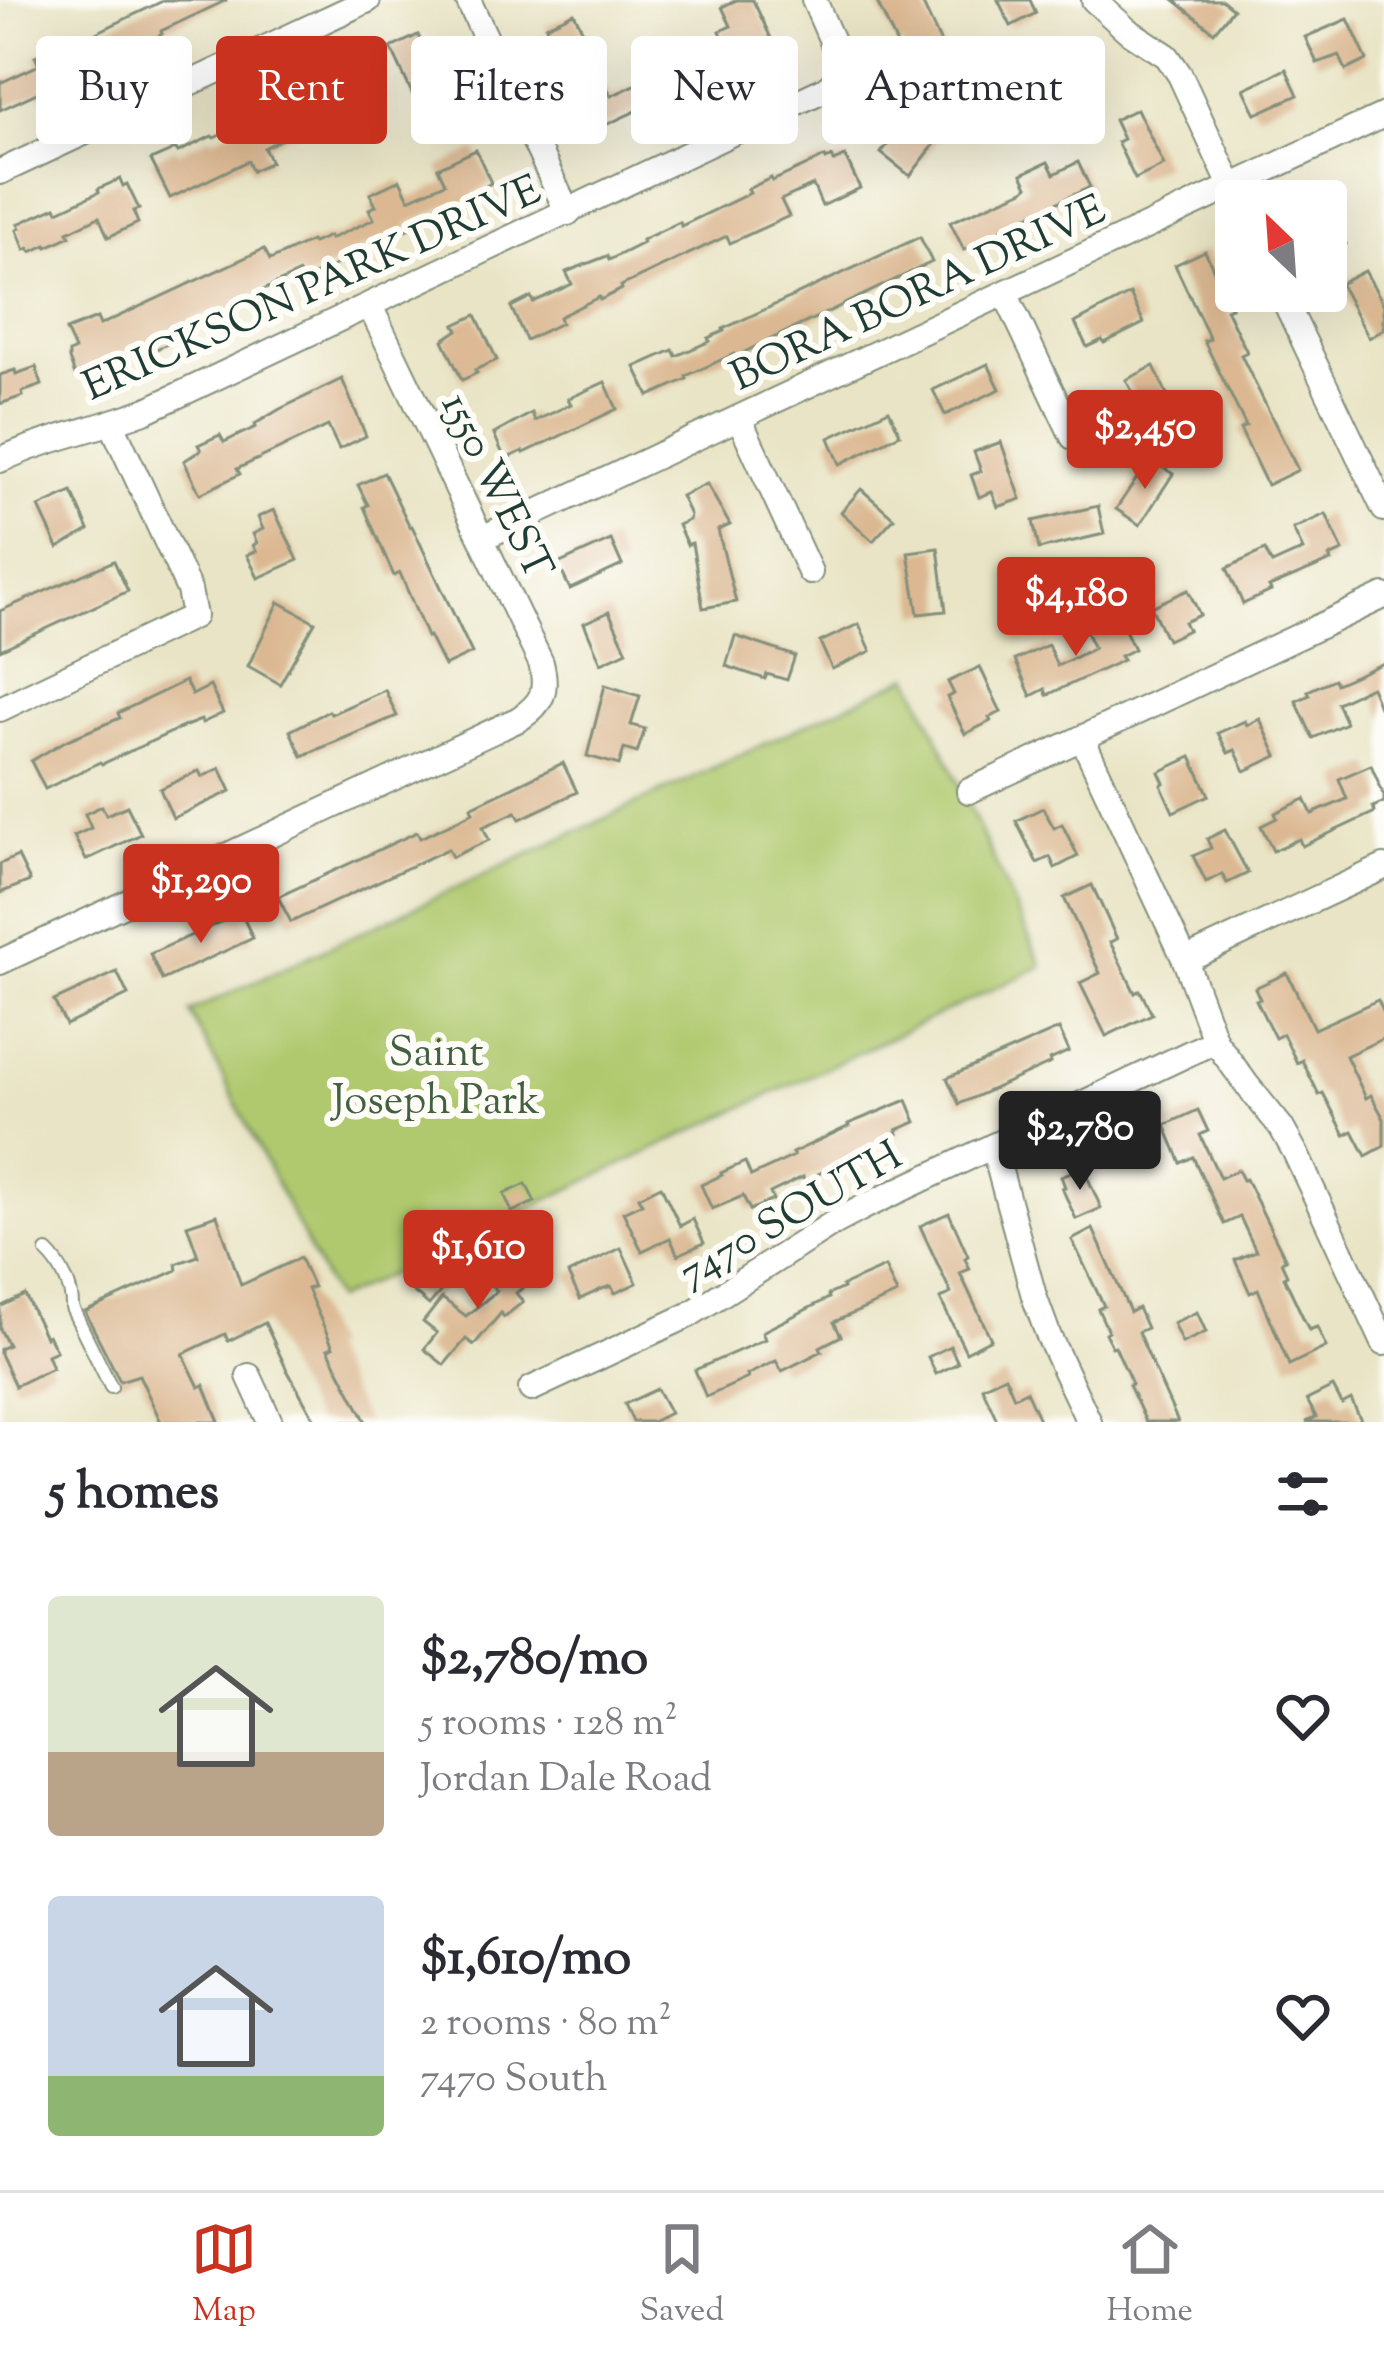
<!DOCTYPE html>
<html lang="en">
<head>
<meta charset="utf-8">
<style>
	body { margin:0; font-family:"Sorts Mill Goudy",serif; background:#f2f2f3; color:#2b2b33; height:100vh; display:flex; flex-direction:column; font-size:45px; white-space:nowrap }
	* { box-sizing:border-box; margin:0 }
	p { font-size:39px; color:#7c7c81 }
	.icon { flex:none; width:66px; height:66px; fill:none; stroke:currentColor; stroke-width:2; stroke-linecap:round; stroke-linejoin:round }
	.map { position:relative; height:1422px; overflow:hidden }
	.details { display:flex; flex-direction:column; background:#fff; flex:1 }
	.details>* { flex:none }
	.banner { position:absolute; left:36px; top:36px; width:1314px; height:108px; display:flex; gap:24px }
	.needle { width:78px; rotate:335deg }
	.controls { position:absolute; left:1215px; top:180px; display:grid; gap:24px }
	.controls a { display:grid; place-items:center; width:132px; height:132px; border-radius:12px; background:#fff; box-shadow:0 12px 48px #0002; font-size:60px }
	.price { position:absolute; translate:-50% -102px; padding:0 27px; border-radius:12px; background:#c8321e; color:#fff; font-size:39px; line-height:78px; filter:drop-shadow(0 3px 6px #0008) }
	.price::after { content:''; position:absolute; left:50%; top:72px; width:36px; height:27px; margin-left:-18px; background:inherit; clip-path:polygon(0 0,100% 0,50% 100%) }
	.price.on { background:#222; color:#fff }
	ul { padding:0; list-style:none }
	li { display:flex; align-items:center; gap:36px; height:300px; padding:0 48px }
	li span { display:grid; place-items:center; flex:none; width:336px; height:240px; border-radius:12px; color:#555 }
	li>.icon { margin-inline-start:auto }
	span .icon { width:144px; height:144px; fill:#fffc; stroke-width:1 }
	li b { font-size:51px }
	h2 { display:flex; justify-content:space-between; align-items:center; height:144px; padding:0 48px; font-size:51px }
	.tag { padding:0 42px; border-radius:12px; background:#fff; box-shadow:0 12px 48px #0002; font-size:42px; line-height:108px }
	.tag.on { background:#c8321e; color:#fff }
	.menu { display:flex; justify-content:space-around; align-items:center; height:168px; border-top:3px solid #e1e1e2; background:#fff; font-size:33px; color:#7c7c81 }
	.menu a { display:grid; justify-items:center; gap:6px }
	.menu .on { color:#c8321e }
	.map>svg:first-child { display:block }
</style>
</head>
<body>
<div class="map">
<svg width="1384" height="1422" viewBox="0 0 1384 1422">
	<rect width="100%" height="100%" fill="#fdfcf7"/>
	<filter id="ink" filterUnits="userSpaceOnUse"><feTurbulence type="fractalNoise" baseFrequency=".00833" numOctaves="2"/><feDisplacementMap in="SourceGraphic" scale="24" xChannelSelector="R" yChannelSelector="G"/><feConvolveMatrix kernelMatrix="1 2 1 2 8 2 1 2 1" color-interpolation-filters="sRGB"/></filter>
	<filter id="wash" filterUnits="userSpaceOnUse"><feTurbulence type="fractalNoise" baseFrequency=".004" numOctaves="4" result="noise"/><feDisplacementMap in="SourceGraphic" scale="48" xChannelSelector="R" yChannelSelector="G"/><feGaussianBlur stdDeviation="2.7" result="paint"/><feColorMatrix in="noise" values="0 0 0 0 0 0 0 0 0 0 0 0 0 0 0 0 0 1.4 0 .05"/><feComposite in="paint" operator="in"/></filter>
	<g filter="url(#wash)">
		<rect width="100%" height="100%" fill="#e9e4c5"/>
		<!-- green -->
		<polygon fill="#b0c96e" stroke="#688351" stroke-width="3" points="910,676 1042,966 335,1300 190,1012"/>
		<g id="blocks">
			<!-- building -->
			<g fill="#dbb892">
				<polygon points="165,0 227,0 161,31 162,34 130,51 131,54 106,66 104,62 76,75 78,79 41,96 39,92 0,110 0,83 39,65 35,56 73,38 75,43"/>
				<polygon points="737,0 753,0 778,53 733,78 731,73 689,92 691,97 653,114 649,105 586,134 571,102 606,86 611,96 725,43 720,31 731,26 722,7"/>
				<polygon points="876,0 921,0 951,65 919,80 903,45 898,47"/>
				<polygon points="998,0 1030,0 1036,13 1011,26"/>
				<polygon points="1174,0 1222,0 1233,9 1214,32"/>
				<polygon points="574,13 591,48 553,66 544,46 551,42 546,26"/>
				<polygon points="1348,19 1367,60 1346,70 1339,55 1317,63 1305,37"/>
				<polygon points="418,35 427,54 430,52 448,90 417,104 391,48"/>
				<polygon points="1063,49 1078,68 1069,74 1081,89 1059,107 1032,72"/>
				<polygon points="362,63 377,94 299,128 300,130 264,148 271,162 252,171 248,161 170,198 151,160 176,149 178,152 212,136 214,138 250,121 249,118 325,83 324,80"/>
				<polygon points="1286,69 1298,95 1256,114 1244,89"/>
				<polygon points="919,89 945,109 937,118 948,127 910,176 881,153 888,144 885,142 901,122 897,118"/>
				<polygon points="1137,109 1164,165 1135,179 1117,142 1123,139 1114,120"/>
				<polygon points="476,150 491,183 473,194 475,198 456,207 454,203 408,224 410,228 339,259 340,263 302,280 299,273 245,299 247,303 224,314 221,308 166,333 171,342 148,353 146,349 75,375 69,359 69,353 75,350 66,330 97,318 100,325 264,249 270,260 311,241 313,243 329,236 330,239 374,219 369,209 376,206 370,194 400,180 409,199 445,183 438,168"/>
				<polygon points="845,156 860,188 822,206 813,185 781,200 789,216 730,243 727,236 621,286 622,289 600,300 599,297 559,317 561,323 526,340 511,307 531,297 533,302 572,284 566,272 607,256 609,260 643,243 642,240 680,222 681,226 750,193 748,189 771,178 772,181 825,157 826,160 832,157 834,161"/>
				<polygon points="1048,162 1054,174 1078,162 1090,187 1002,228 1003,231 964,250 950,222 1024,190 1028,186 1022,174"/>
				<polygon points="120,179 123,186 127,184 139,209 133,211 138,223 108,237 99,217 68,232 70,236 47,247 46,245 31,252 29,248 25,250 17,230 20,228 18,224 56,207 58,211 99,192 98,189"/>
				<polygon points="1326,201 1346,244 1326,253"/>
				<polygon points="920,237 932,262 736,356 734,354 686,376 687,379 649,396 635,367 673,350 676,356 710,341 708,338 724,331 723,329"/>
				<polygon points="1205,251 1231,307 1226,309 1247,352 1241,355 1298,470 1267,485 1240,429 1246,426 1204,341 1210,339 1175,265"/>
				<polygon points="1365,271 1384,305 1384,329 1369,338 1340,284"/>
				<polygon points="1130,294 1144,323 1104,343 1102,340 1087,347 1075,323"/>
				<polygon points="476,315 497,360 475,370 477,373 462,380 443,340 458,330 455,325"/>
				<polygon points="988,364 1000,389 945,415 933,390"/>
				<polygon points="1154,366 1184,432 1160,443 1126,380"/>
				<polygon points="36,367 42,385 22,392 23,396 0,404 0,375 15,370 16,374"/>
				<polygon points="342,379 366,436 339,449 328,426 237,469 240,474 200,494 184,461 201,450 198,445 220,435 224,442 256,427 255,424 280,409"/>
				<polygon points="605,382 617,409 524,453 523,451 505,459 494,434 532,413 535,421 571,404 568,399"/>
				<polygon points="889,410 900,434 840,464 829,438"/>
				<polygon points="1001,442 1021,499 998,507 992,492 979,497 971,475 981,471 974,452"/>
				<polygon points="1150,459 1173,474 1140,525 1116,509"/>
				<polygon points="384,473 410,527 412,526 472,653 444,666 429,636 427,637 400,573 394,576 364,507 368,505 358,485"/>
				<polygon points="707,484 730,525 718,530 736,602 703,608 692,543 687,545 678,525 689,520 690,515 681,496"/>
				<polygon points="861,489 894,518 873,541 841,512"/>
				<polygon points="72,492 89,530 58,548 39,507"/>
				<polygon points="1098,506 1104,534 1039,549 1033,521"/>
				<polygon points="274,510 298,560 258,578 247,555 256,551 253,545 257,543 253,534 263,529 258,517"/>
				<polygon points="1326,514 1343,551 1329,557 1331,561 1269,587 1271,591 1243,604 1227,568 1265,550 1272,564 1303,550 1293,529"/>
				<polygon points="611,540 622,565 570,589 558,564"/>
				<polygon points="938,548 946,611 918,614 908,552"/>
				<polygon points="114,561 128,591 0,650 0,611"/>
				<polygon points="1188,590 1200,615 1184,622 1188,630 1167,640 1151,607"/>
				<polygon points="279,602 315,622 280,684 248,666"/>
				<polygon points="609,612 627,651 601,663 584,623"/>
				<polygon points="1117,613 1134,649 1120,656 1123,660 1047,695 1045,689 1031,696 1015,660 1048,645 1057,666 1094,648 1084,628"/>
				<polygon points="859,624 871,651 832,669 820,642"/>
				<polygon points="735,636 795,656 787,680 767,674 765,679 726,666"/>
				<polygon points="1384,663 1384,719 1371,687 1337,703 1346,723 1313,738 1296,701 1310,695 1308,691 1334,679 1336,684"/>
				<polygon points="980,667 1001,712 989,718 991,721 965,734 947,697 954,694 948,682"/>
				<polygon points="185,681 192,695 210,686 223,713 202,723 201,720 183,727 102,764 100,762 45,789 31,761 67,740 120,718 118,713"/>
				<polygon points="605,685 640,696 631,725 645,729 637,753 624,749 619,765 587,756"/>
				<polygon points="385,690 397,716 302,756 290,731 329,711 331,714"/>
				<polygon points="1260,719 1277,756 1245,771 1235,750 1228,753 1218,733 1245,721 1247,725"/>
				<polygon points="1191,757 1209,795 1173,812 1161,785 1164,783 1159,772"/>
				<polygon points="563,763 577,792 520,819 516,812 483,827 489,840 452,857 448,849 291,922 278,897 417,832 420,838 454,822 473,812 471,807"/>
				<polygon points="1371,765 1384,795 1384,802 1373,807 1375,812 1302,846 1299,839 1273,851 1261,826 1277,818 1275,813 1305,799 1312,814 1347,799 1339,779"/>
				<polygon points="220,768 231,791 173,818 160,789 199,771 202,777"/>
				<polygon points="102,806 106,815 127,806 141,834 86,860 74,836 91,828 85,814"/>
				<polygon points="1043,808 1054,828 1062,824 1078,856 1055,868 1050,857 1037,863 1016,821"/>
				<polygon points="1225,830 1248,873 1227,883 1222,874 1206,882 1193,856 1211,848 1207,839"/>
				<polygon points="18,856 30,881 0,893 0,864"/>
				<polygon points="1092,885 1117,939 1110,942 1135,993 1140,990 1152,1014 1106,1036 1080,983 1100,973 1064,898"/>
				<polygon points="241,913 253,938 162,980 150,954"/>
				<polygon points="117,972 128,995 66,1025 54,1001"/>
				<polygon points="1287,973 1314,1029 1378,1000 1384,1014 1384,1038 1346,1056 1366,1098 1371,1095 1384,1119 1384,1146 1366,1156 1353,1131 1345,1135 1323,1093 1319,1095 1302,1060 1297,1063 1283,1034 1275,1038 1256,1000 1260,999 1255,988"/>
				<polygon points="1059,1029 1069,1051 1050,1060 1051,1063 959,1104 947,1078"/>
				<polygon points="907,1100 916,1122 897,1130 898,1134 804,1181 803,1177 770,1193 773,1200 750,1210 743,1196 712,1209 701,1185 722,1175 721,1173 745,1162 751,1176 794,1156 792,1153 849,1126 848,1124"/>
				<polygon points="1198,1110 1208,1131 1200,1135 1220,1178 1238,1170 1243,1180 1246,1179 1286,1260 1281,1262 1287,1275 1284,1277 1309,1330 1317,1327 1326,1347 1289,1365 1258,1289 1250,1293 1235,1260 1256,1251 1240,1217 1224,1224 1193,1157 1181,1163 1165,1125"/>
				<polygon points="1083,1167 1101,1208 1076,1219 1062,1188 1065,1187 1061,1176"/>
				<polygon points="526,1184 535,1202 512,1212 504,1194"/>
				<polygon points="661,1186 680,1226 693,1219 704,1243 678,1255 670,1238 642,1251 623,1212 642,1203 639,1197"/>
				<polygon points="949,1213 968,1256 965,1258 970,1269 960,1273 991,1339 966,1352 940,1299 951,1293 920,1226"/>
				<polygon points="217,1215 241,1285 300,1258 313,1287 307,1289 333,1347 328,1349 366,1422 316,1422 286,1368 265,1323 228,1341 225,1334 183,1354 199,1387 204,1385 219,1422 161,1422 139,1375 120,1381 85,1312 177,1270 176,1264 198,1256 187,1225"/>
				<polygon points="1093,1229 1130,1312 1138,1308 1147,1328 1138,1332 1178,1422 1146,1422 1129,1385 1132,1384 1115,1346 1112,1347 1105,1333 1108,1331 1098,1309 1104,1306 1072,1240"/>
				<polygon points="621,1248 637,1283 615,1293 611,1286 602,1289 580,1299 568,1274"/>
				<polygon points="525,1254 540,1274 516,1293 523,1302 504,1317 501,1313 474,1345 466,1339 444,1365 424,1349 437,1333 423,1322 442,1298 466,1316 497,1291 489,1282"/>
				<polygon points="426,1267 446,1285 429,1305 409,1288"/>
				<polygon points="885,1267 897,1294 834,1322 841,1336 820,1347 822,1351 782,1371 776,1361 747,1375 748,1378 706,1397 695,1370 765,1339 762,1332 829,1298 828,1295 843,1288 842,1286"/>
				<polygon points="25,1295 45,1337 48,1335 56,1351 47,1355 52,1368 15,1386 0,1354 0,1349 8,1345 0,1329 0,1307"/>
				<polygon points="1197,1312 1206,1332 1182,1343 1173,1323"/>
				<polygon points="950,1346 958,1363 936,1374 928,1357"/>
				<polygon points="1005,1376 1014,1397 1026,1391 1040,1422 998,1422 982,1387"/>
				<polygon points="1333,1387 1342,1404 1351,1399 1362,1422 1306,1422 1316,1417 1307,1400"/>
				<polygon points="657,1389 670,1413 652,1422 633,1422 625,1404"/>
			</g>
		</g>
	</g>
	<g filter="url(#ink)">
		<use href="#blocks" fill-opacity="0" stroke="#84907c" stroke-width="3"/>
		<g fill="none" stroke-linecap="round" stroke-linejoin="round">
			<defs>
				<path id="service" d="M47,1252c14,13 26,37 25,56l39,79"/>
				<g id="minor">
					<polyline points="468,0 568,213"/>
					<polyline points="1094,0 1127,30 1167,56 1180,75 1237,199"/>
					<polyline points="0,172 368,0"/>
					<polyline points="1280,291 1384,509"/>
					<polyline points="1005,293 1073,437"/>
					<polyline points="739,418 810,572"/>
					<path d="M0,460c47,-22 98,-31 147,-50l678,-321 18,-15 -8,-26 -21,-48"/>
					<polyline points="482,538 1384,115"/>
					<polyline points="0,709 194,616 189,590 112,424"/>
					<polyline points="1082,738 1185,960 1215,1041 1247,1085 1281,1127 1295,1152 1384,1343"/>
					<polyline points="969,791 1384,596"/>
					<polyline points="1185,960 1384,867"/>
					<path d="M0,962l519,-243c24,-16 29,-28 22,-56l-171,-357"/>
					<polyline points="993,1146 1034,1296 1049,1337 1089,1422"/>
					<polyline points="249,1376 270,1422"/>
					<polyline points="531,1389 689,1315 832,1224 866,1206 1215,1041"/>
				</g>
			</defs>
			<!-- service casing -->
			<use href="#service" stroke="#84907c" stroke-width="16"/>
			<!-- minor casing -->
			<use href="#minor" stroke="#84907c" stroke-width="28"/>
			<!-- service -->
			<use href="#service" stroke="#fff" stroke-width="12"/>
			<!-- minor -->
			<use href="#minor" stroke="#fff" stroke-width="24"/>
		</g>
	</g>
	<g text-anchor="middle" stroke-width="12" stroke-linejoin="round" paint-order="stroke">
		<!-- street labels -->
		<g font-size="42" fill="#1f3d34" stroke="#fdfcf7">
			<text transform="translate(311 286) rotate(-24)" y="15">ERICKSON PARK DRIVE</text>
			<text transform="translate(917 291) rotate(-25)" y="15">BORA BORA DRIVE</text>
			<text transform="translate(499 485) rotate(64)" y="15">1550 WEST</text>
			<text transform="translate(789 1212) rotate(-30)" y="15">7470 SOUTH</text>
		</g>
		<!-- park labels -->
		<g font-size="42" fill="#436042" stroke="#fdfcf7">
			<text x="436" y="1065">Saint<tspan x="436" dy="48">Joseph Park</tspan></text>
		</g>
	</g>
</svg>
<div class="controls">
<a><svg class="needle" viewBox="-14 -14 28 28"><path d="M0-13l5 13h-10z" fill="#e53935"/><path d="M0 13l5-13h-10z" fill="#7c7c81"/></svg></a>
</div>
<b class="price" style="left:1145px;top:492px">$2,450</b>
<b class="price" style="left:1076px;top:659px">$4,180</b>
<b class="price" style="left:201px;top:946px">$1,290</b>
<b class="price on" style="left:1080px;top:1193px">$2,780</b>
<b class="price" style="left:478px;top:1312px">$1,610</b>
<div class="banner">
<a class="tag">Buy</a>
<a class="tag on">Rent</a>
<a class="tag">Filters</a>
<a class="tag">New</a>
<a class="tag">Apartment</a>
</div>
</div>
<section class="details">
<h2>5 homes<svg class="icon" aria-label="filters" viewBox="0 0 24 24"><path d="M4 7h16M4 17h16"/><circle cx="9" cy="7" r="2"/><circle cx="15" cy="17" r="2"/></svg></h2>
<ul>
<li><span style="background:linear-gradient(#dfe7d0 65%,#b9a48a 0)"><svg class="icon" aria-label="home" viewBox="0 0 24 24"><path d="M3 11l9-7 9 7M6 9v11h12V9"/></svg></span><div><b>$2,780/mo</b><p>5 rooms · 128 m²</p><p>Jordan Dale Road</p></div><svg class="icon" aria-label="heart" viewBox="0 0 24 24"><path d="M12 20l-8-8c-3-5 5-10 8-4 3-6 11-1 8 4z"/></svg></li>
<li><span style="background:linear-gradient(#c9d6e8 75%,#8fb573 0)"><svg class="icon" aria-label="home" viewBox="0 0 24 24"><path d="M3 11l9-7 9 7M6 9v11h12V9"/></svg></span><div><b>$1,610/mo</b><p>2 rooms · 80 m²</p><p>7470 South</p></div><svg class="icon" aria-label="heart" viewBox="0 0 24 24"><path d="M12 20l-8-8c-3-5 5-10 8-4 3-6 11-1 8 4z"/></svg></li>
</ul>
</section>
<nav class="menu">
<a class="on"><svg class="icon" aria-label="map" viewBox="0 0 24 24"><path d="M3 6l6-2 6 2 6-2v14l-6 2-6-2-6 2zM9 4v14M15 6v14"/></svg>Map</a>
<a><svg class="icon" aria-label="saved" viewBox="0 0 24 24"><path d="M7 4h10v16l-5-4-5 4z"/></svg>Saved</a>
<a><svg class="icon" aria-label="home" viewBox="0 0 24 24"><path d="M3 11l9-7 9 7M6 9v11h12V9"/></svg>Home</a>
</nav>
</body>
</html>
